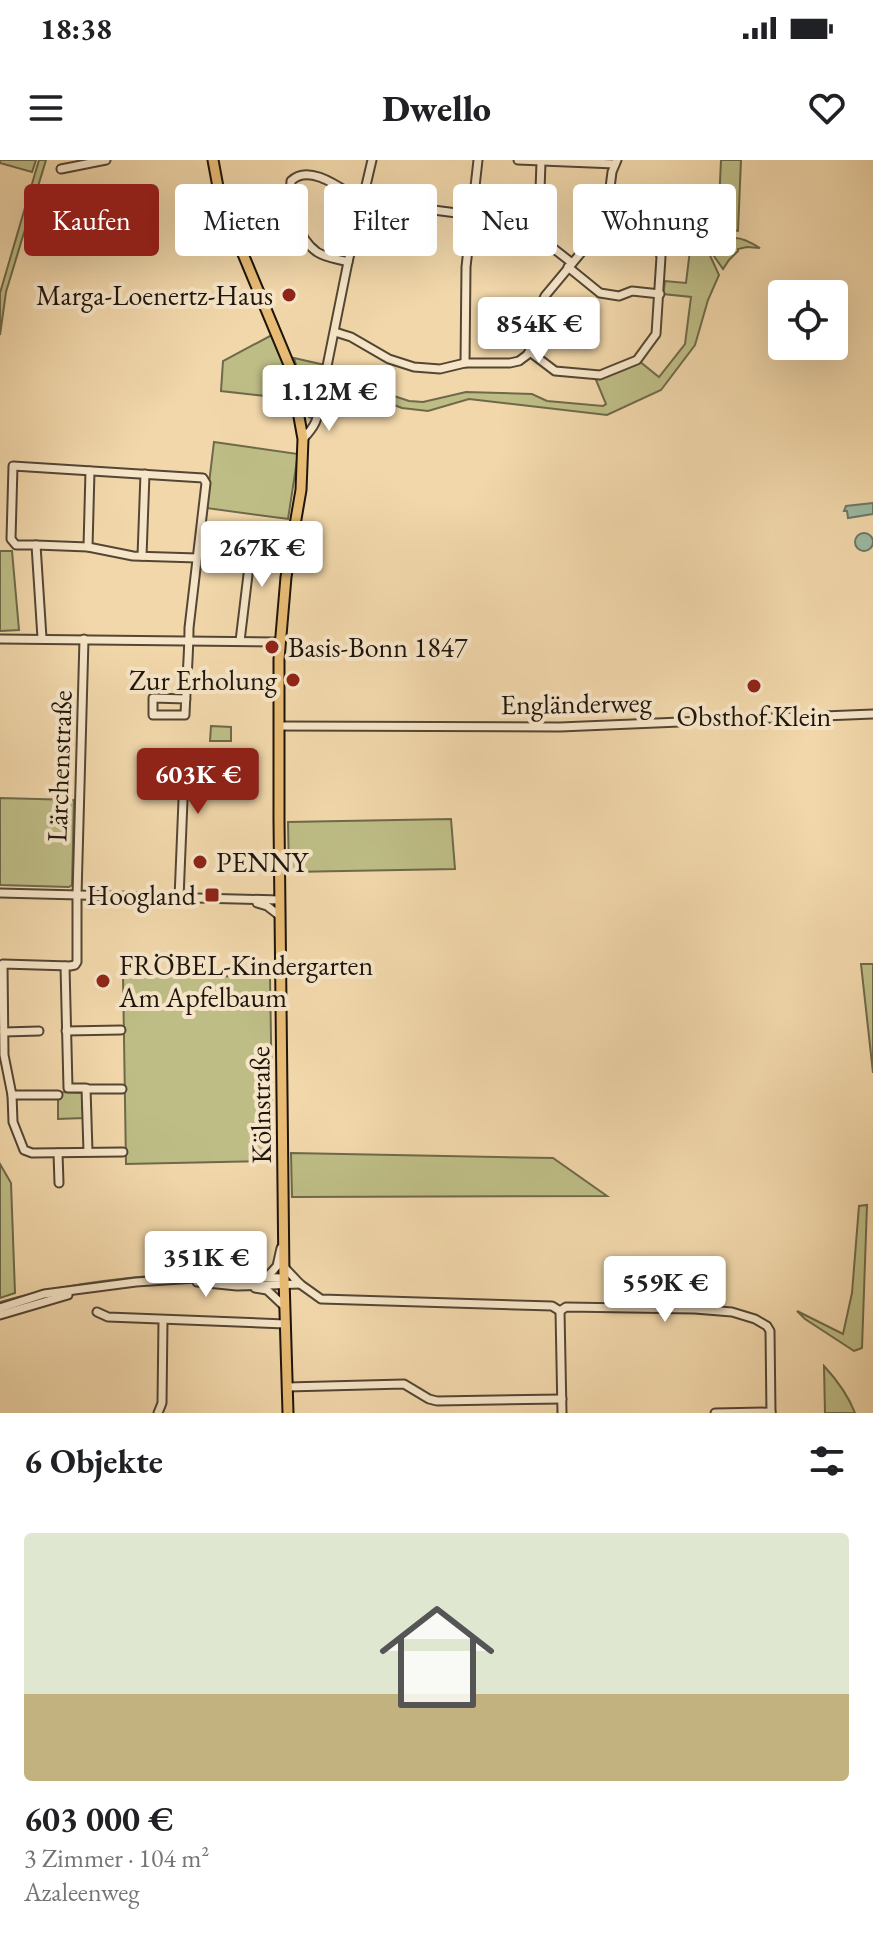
<!DOCTYPE html>
<html lang="de">
<head>
<meta charset="utf-8">
<style>
	body { margin:0; font-family:"EB Garamond",serif; background:#f6f6f6; color:#202124; height:100vh; display:flex; flex-direction:column; font-size:30px; white-space:nowrap }
	* { box-sizing:border-box; margin:0 }
	p { font-size:26px; color:#757577 }
	.icon { flex:none; width:44px; height:44px; fill:none; stroke:currentColor; stroke-width:2; stroke-linecap:round; stroke-linejoin:round }
	.map { position:relative; height:1253px; overflow:hidden }
	.details { display:flex; flex-direction:column; background:#fff; flex:1 }
	.details>* { flex:none }
	.banner { position:absolute; left:24px; top:24px; width:826px; height:72px; display:flex; gap:16px }
	.tools { position:absolute; left:768px; top:120px; display:grid; gap:16px }
	.tools a { display:grid; place-items:center; width:80px; height:80px; border-radius:8px; background:#fff; box-shadow:0 8px 32px #0002; font-size:40px }
	.price { position:absolute; translate:-50% -68px; padding:0 18px; border-radius:8px; background:#fff; color:#222; font-size:26px; line-height:52px; filter:drop-shadow(0 2px 4px #0008) }
	.price::after { content:''; position:absolute; left:50%; top:48px; width:24px; height:18px; margin-left:-12px; background:inherit; clip-path:polygon(0 0,100% 0,50% 100%) }
	.price.current { background:#8f2418; color:#fff }
	ul { padding:0; list-style:none }
	li { display:grid; align-content:center; gap:16px; height:424px; padding:0 24px }
	li span { display:grid; place-items:center; height:248px; border-radius:8px; color:#555 }
	li>.icon { margin-inline-start:auto }
	span .icon { width:144px; height:144px; fill:#fffc; stroke-width:1 }
	li b { font-size:34px }
	h2 { display:flex; justify-content:space-between; align-items:center; height:96px; padding:0 24px; font-size:34px }
	.pill { padding:0 28px; border-radius:8px; background:#fff; box-shadow:0 8px 32px #0002; font-size:28px; line-height:72px }
	.pill.current { background:#8f2418; color:#fff }
	.status { display:flex; justify-content:space-between; align-items:center; height:56px; padding:0 40px; background:#fff; direction:ltr }
	.status svg { height:22px; fill:currentColor }
	header { display:flex; justify-content:space-between; align-items:center; height:104px; padding:0 24px; background:#fff; font-size:36px; font-weight:800 }
	.map>svg:first-child { display:block }
</style>
</head>
<body>
<div class="status"><b>18:38</b><svg viewBox="0 0 49 12"><path d="M0 12V9h3v3zM5 12V6h3v6zM10 12V3h3v9zM15 12V0h3v12zM26 1h20v11H26zM47 4h2v5h-2z"/></svg></div>
<header><svg class="icon" aria-label="menu" viewBox="0 0 24 24"><path d="M4 6h16M4 12h16M4 18h16"/></svg>Dwello<svg class="icon" aria-label="heart" viewBox="0 0 24 24"><path d="M12 20l-8-8c-3-5 5-10 8-4 3-6 11-1 8 4z"/></svg></header>
<div class="map">
<svg width="873" height="1253" viewBox="0 0 873 1253">
	<rect width="100%" height="100%" fill="#f1d7aa"/>
	<filter id="stains"><feTurbulence type="fractalNoise" baseFrequency=".0025" numOctaves="4"/><feColorMatrix values="0 0 0 0 .2 0 0 0 0 .09 0 0 0 0 .02 0 0 0 .5 -.17"/></filter>
	<radialGradient id="worn" r=".72"><stop offset=".6" stop-color="#630" stop-opacity="0"/><stop offset="1" stop-color="#630" stop-opacity=".3"/></radialGradient>
	<!-- green -->
	<g fill="#bebd86" stroke="#6e694a" stroke-width="2">
		<polygon points="0,0 36,0 32,12 0,3"/>
		<polygon points="39,0 46,0 6,132 0,175 0,133"/>
		<polygon points="721,0 741,0 738,71 718,66"/>
		<polygon points="682,58 708,91 719,115 708,140 695,185 661,230 607,255 469,239 428,251 402,248 386,242 329,236 330,228 388,234 409,241 423,242 466,232 532,234 547,241 603,246 606,244 596,220 639,201 659,217 685,184 691,137 663,134 665,121 686,123 690,90 680,59"/>
		<path d="M690,62l33,14h11v2c8,-1 18,5 26,10l-13,-1 -9,2v2l-9,9 -6,9z"/>
		<polygon points="272,175 286,207 293,239 221,231 223,201"/>
		<path d="M294,198l31,7 -3,14h-2c2,10 -2,30 -9,39l-2,-1 -7,-32z"/>
		<polygon points="214,282 298,294 288,359 206,348"/>
		<polygon points="0,391 12,391 19,470 0,471"/>
		<polygon points="211,566 231,567 231,581 210,581"/>
		<polygon points="0,638 74,640 72,725 69,727 0,725"/>
		<polygon points="451,659 455,709 289,712 288,662"/>
		<polygon points="861,804 873,804 873,913"/>
		<polygon points="123,815 270,817 273,1001 126,1004"/>
		<polygon points="58,932 83,933 84,938 82,939 82,950 84,951 84,958 58,959"/>
		<polygon points="291,993 553,998 607,1036 292,1037"/>
		<polygon points="0,1004 11,1023 15,1133 0,1138"/>
		<polygon points="867,1045 862,1188 854,1191 805,1159 797,1151 843,1174 852,1133 859,1046"/>
		<path d="M175,1114v2c-60,2 -117,12 -175,28v-2c58,-17 115,-24 175,-28z"/>
		<path d="M824,1206c13,14 24,29 31,47h-30z"/>
	</g>
	<!-- water -->
	<g fill="#9cbaa3" stroke="#6a7867" stroke-width="2">
		<polygon points="873,343 873,354 848,358 847,351 844,351 846,346"/>
		<circle cx="864" cy="382" r="9"/>
	</g>
	<g fill="none" stroke-linecap="round" stroke-linejoin="round">
		<defs>
			<g id="minor">
				<polyline points="518,0 615,4"/>
				<polyline points="541,2 540,30 545,35 544,81 572,103"/>
				<polyline points="61,9 106,0"/>
				<polyline points="414,86 418,48 472,55"/>
				<path d="M348,102c-10,-3 -22,-4 -31,-10 -20,-14 -28,-48 -26,-71 19,-19 53,10 71,20"/>
				<polyline points="568,107 600,133 619,136 632,131 660,134"/>
				<polyline points="335,172 351,177 389,199 414,207 440,209 465,203 510,203 519,201 527,195 534,184 537,153 545,136 595,76 603,63 607,51 612,12 617,0"/>
				<polyline points="530,192 555,211 600,215 637,200 656,174 661,97 655,76 626,54 607,51"/>
				<polyline points="465,203 466,107 478,0"/>
				<path d="M303,279c16,-17 14,-21 18,-43l27,-134 24,-102"/>
				<polyline points="36,385 88,387 133,396 197,398"/>
				<polyline points="88,387 90,311"/>
				<polyline points="142,396 145,314"/>
				<path d="M42,478l-6,-93h-20l-5,-6 2,-73 190,12 3,5 -17,145c0,29 -3,58 -4,87h-32v-17l33,1"/>
				<polyline points="0,479 280,482"/>
				<polyline points="84,479 77,735 77,802 75,805 70,806 3,804 4,895 12,935 13,962 24,990 32,993 123,992"/>
				<polyline points="240,481 253,373"/>
				<polyline points="279,566 560,567 873,554"/>
				<polyline points="0,733 280,740"/>
				<polyline points="179,738 184,616 215,616 218,619 218,628 216,631 183,629"/>
				<polyline points="257,743 267,746 280,756"/>
				<polyline points="65,806 68,928 86,928 88,992"/>
				<polyline points="66,871 121,870"/>
				<polyline points="4,872 39,871"/>
				<polyline points="86,929 122,929"/>
				<polyline points="12,935 58,935"/>
				<polyline points="58,993 59,1023"/>
				<polyline points="284,1107 300,1124 321,1139 552,1146 560,1151 566,1147 695,1149 732,1152 755,1159 767,1166 770,1171 771,1253"/>
				<polyline points="267,1117 277,1106 281,1088"/>
				<polyline points="197,1122 237,1126 300,1124"/>
				<polyline points="255,1128 267,1130 284,1146"/>
				<polyline points="0,1148 44,1134 136,1122 211,1117 284,1118"/>
				<polyline points="560,1151 562,1253"/>
				<polyline points="97,1152 108,1157 285,1164"/>
				<polyline points="0,1155 68,1135"/>
				<polyline points="287,1227 404,1224 429,1239 437,1241 562,1239"/>
				<polyline points="158,1253 162,1243 163,1160"/>
				<polyline points="715,1253 771,1252"/>
			</g>
			<polyline id="major" points="213,0 218,27 233,70 290,207 303,279 301,330 286,417 279,499 279,660 284,1118 288,1253"/>
		</defs>
		<!-- minor casing -->
		<use href="#minor" stroke="#534634" stroke-width="11"/>
		<!-- major casing -->
		<use href="#major" stroke="#1e150d" stroke-width="13"/>
		<!-- minor -->
		<use href="#minor" stroke="#f6e5c8" stroke-width="7"/>
		<!-- major -->
		<use href="#major" stroke="#e8bc75" stroke-width="9"/>
	</g>
	<!-- markers -->
	<g fill="#8f2418" stroke="#f6e5c8" stroke-width="3">
		<circle cx="289" cy="135" r="8"/>
		<circle cx="272" cy="487" r="8"/>
		<circle cx="293" cy="520" r="8"/>
		<circle cx="754" cy="526" r="8"/>
		<circle cx="200" cy="702" r="8"/>
		<rect x="204" y="727" width="16" height="16" rx="4"/>
		<circle cx="103" cy="821" r="8"/>
	</g>
	<g text-anchor="middle" stroke-width="8" stroke-linejoin="round" paint-order="stroke">
		<!-- poi labels -->
		<g font-size="28" fill="#1e150d" stroke="#f6e5c8" text-anchor="end">
			<text x="273" y="145">Marga-Loenertz-Haus</text>
			<text x="288" y="497" text-anchor="start">Basis-Bonn 1847</text>
			<text x="277" y="530">Zur Erholung</text>
			<text x="754" y="566" text-anchor="middle">Obsthof Klein</text>
			<text x="216" y="712" text-anchor="start">PENNY</text>
			<text x="196" y="745">Hoogland</text>
			<text x="119" y="815" text-anchor="start">FRÖBEL-Kindergarten<tspan x="119" dy="32">Am Apfelbaum</tspan></text>
		</g>
		<!-- street labels -->
		<g font-size="28" fill="#1e150d" stroke="#f6e5c8">
			<text transform="translate(576 543) rotate(-1)" y="10">Engländerweg</text>
			<text transform="translate(59 606) rotate(-88)" y="10">Lärchenstraße</text>
			<text transform="translate(260 945) rotate(-91)" y="10">Kölnstraße</text>
		</g>
	</g>
	<rect width="100%" height="100%" filter="url(#stains)"/>
	<rect width="100%" height="100%" fill="url(#worn)"/>
</svg>
<div class="tools">
<a><svg class="icon" aria-label="locate" viewBox="0 0 24 24"><circle cx="12" cy="12" r="6"/><path d="M12 2v4M12 18v4M2 12h4M18 12h4"/></svg></a>
</div>
<b class="price" style="left:539px;top:205px">854K €</b>
<b class="price" style="left:329px;top:273px">1.12M €</b>
<b class="price" style="left:262px;top:429px">267K €</b>
<b class="price current" style="left:198px;top:656px">603K €</b>
<b class="price" style="left:206px;top:1139px">351K €</b>
<b class="price" style="left:665px;top:1164px">559K €</b>
<div class="banner">
<a class="pill current">Kaufen</a>
<a class="pill">Mieten</a>
<a class="pill">Filter</a>
<a class="pill">Neu</a>
<a class="pill">Wohnung</a>
</div>
</div>
<section class="details">
<h2>6 Objekte<svg class="icon" aria-label="filters" viewBox="0 0 24 24"><path d="M4 7h16M4 17h16"/><circle cx="9" cy="7" r="2"/><circle cx="15" cy="17" r="2"/></svg></h2>
<ul>
<li><span style="background:linear-gradient(#dfe7d0 65%,#c2b280 0)"><svg class="icon" aria-label="home" viewBox="0 0 24 24"><path d="M3 11l9-7 9 7M6 9v11h12V9"/></svg></span><div><b>603 000 €</b><p>3 Zimmer · 104 m²</p><p>Azaleenweg</p></div></li>
</ul>
</section>
</body>
</html>
